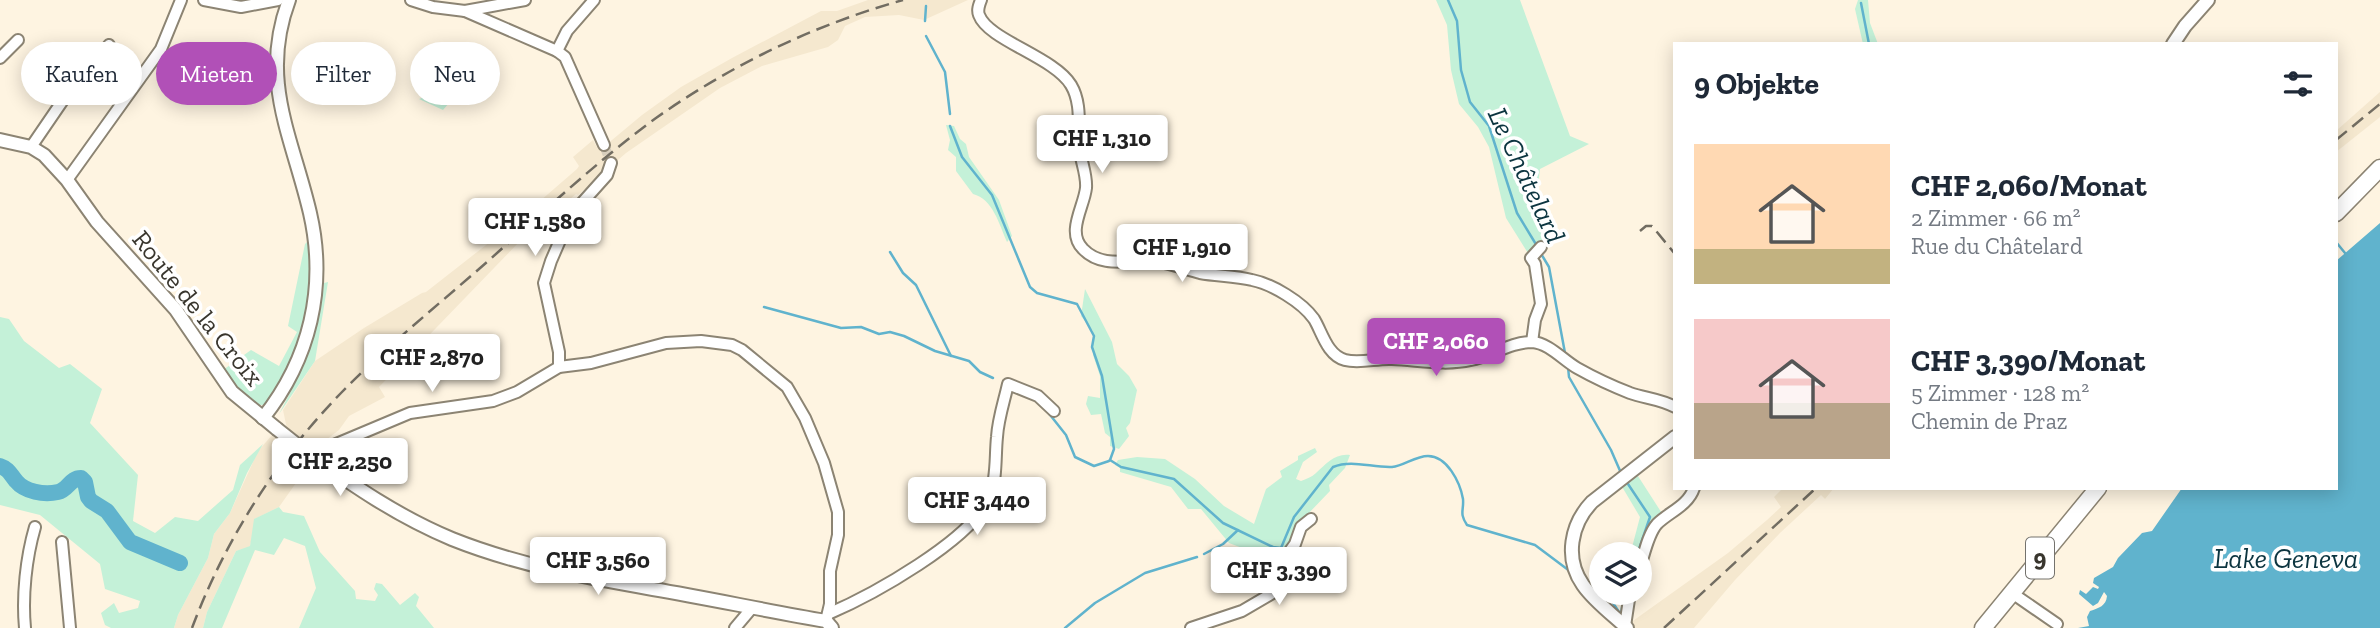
<!DOCTYPE html>
<html lang="de">
<head>
<meta charset="utf-8">
<style>
	body { margin:0; font-family:"Zilla Slab",serif; background:#f2f2f3; color:#1f2937; height:100vh; display:flex; flex-direction:column; font-size:26px; white-space:nowrap }
	* { box-sizing:border-box; margin:0 }
	p { font-size:23px; color:#747a83 }
	.icon { flex:none; width:38px; height:38px; fill:none; stroke:currentColor; stroke-width:2; stroke-linecap:round; stroke-linejoin:round }
	.map { position:relative; flex:1; overflow:hidden }
	.drawer { position:absolute; left:1673px; top:42px; width:665px; height:448px; display:flex; flex-direction:column; background:#fff; border-radius:0px; box-shadow:0 4px 18px #0003 }
	.drawer>* { flex:none }
	.banner { position:absolute; left:21px; top:42px; width:665px; height:63px; display:flex; gap:14px }
	.controls { position:absolute; left:1589px; top:542px; display:grid; gap:14px }
	.controls a { display:grid; place-items:center; width:63px; height:63px; border-radius:50%; background:#fff; box-shadow:0 4px 18px #0003; font-size:35px }
	.price { position:absolute; translate:-50% -60px; padding:0 16px; border-radius:7px; background:#fff; color:#222; font-size:23px; line-height:46px; filter:drop-shadow(0 2px 4px #0008) }
	.price::after { content:''; position:absolute; left:50%; top:42px; width:21px; height:16px; margin-left:-10px; background:inherit; clip-path:polygon(0 0,100% 0,50% 100%) }
	.price.active { background:#b150b7; color:#fff }
	ul { padding:0; list-style:none }
	li { display:flex; align-items:center; gap:21px; height:175px; padding:0 21px }
	li span { display:grid; place-items:center; flex:none; width:196px; height:140px; border-radius:0px; color:#555 }
	li>.icon { margin-inline-start:auto }
	span .icon { width:84px; height:84px; fill:#fffc; stroke-width:1 }
	li b { font-size:30px }
	h2 { display:flex; justify-content:space-between; align-items:center; height:84px; padding:0 21px; font-size:30px }
	.tag { padding:0 24px; border-radius:32px; background:#fff; box-shadow:0 4px 18px #0003; font-size:24px; line-height:63px }
	.tag.active { background:#b150b7; color:#fff }
	.map>svg:first-child { display:block }
</style>
</head>
<body>
<div class="map">
<svg width="2380" height="628" viewBox="0 0 2380 628">
	<rect width="100%" height="100%" fill="#fef4e1"/>
	<!-- built -->
	<g fill="#f5e8cf">
		<polygon points="868,0 968,0 924,20 899,15 865,17 845,26 838,40 828,47 762,66 720,88 626,153 578,195 576,194 523,238 379,387 385,397 349,416 339,430 322,443 306,447 287,429 283,410 315,361 364,328 422,293 426,292 518,220 577,169 579,166 573,157 593,140 598,149 606,145 642,115 681,87 732,58 821,11 837,11"/>
		<polygon points="2380,92 2380,117 2336,152 2336,131"/>
		<polygon points="274,433 310,455 296,483 279,507 255,519 250,547 236,551 207,612 203,628 174,628 178,615 208,558 214,534 230,513 258,451"/>
		<polygon points="1783,488 1834,488 1825,499 1821,495 1780,533 1735,580 1694,628 1623,628 1728,553 1767,520 1781,507 1774,497"/>
	</g>
	<!-- green -->
	<g fill="#c4f1d8">
		<polygon points="1436,0 1520,0 1570,136 1589,144 1540,169 1536,202 1545,237 1531,258 1506,218 1489,147 1478,127 1459,104 1451,70 1447,25"/>
		<polygon points="1858,0 1868,0 1870,23 1878,44 1863,44 1855,9"/>
		<polygon points="451,55 476,72 470,79 443,94 449,103 443,110 419,99 427,96 431,81 445,72 446,56"/>
		<path d="M946,125l8,1 6,13 6,5 3,13 30,43 13,36 -5,6c-8,-18 -14,-43 -34,-48l-17,-23v-14l-8,-7 2,-10z"/>
		<path d="M310,239l1,58 -16,60 -28,47c-19,6 -35,-20 -44,-34l28,-20 28,16 18,-34 -9,-6 17,-82z"/>
		<path d="M328,282l-13,79 -36,53c24,-44 40,-80 45,-131z"/>
		<polygon points="1085,289 1112,342 1117,364 1129,376 1137,390 1130,423 1126,428 1129,436 1119,449 1110,446 1110,437 1105,433 1101,414 1091,415 1086,404 1088,396 1100,398 1100,376 1093,355 1093,331 1081,316"/>
		<polygon points="0,317 9,319 24,341 59,368 70,364 102,389 90,423 138,475 133,521 155,533 175,517 198,521 233,490 240,465 263,444 247,473 230,513 214,534 208,558 178,615 174,628 111,628 105,625 101,613 114,603 119,613 138,608 140,601 105,589 100,564 40,515 0,505"/>
		<path d="M1315,448l2,4 -14,10 -7,17 5,2c5,-2 11,-4 15,-8 10,-9 19,-20 34,-18l-5,13 -16,17 1,6 -23,24 -13,28 -15,19 -50,-19 -28,-34h-13l-17,-22 -51,-15v-4l-5,-3 3,-5 19,-3 28,2 30,20 29,27 30,18 12,-35 16,-12 -2,-6 18,-11v-4z"/>
		<polygon points="1636,473 1665,518 1640,555 1630,555 1640,517 1621,485"/>
		<polygon points="279,507 283,512 304,516 320,552 355,591 356,599 375,601 378,595 374,589 376,583 382,584 400,605 415,593 419,597 416,606 434,628 299,628 316,588 305,546 284,538 274,555 255,550 222,628 203,628 207,612 236,551 250,546 254,519"/>
	</g>
	<!-- water -->
	<path fill="#60b3cd" d="M2380,223v405h-302l11,-2 -2,-9 3,-6c9,-3 16,-5 17,-15l-3,-4 -6,11 -5,3 -14,-12 1,-4 6,4 7,-7 5,2 1,-2 -6,-4 1,-5 19,-11 5,-9 24,-25 10,-2 30,-43h154v-227z"/>
	<g fill="none" stroke-linecap="round" stroke-linejoin="round">
		<!-- stream -->
		<g stroke="#60b3cd" stroke-width="2.5">
			<polyline points="1448,0 1457,21 1461,70 1470,102 1489,126 1517,213 1537,246"/>
			<polyline points="1861,3 1869,44"/>
			<polyline points="925,21 926,6"/>
			<polyline points="926,36 945,72 950,114"/>
			<polyline points="950,126 962,157 992,195 1030,287 1037,293 1077,304 1094,336 1092,347 1102,376 1114,449 1110,460"/>
			<polyline points="2336,242 2345,253"/>
			<polyline points="890,252 903,273 916,285 951,356"/>
			<polyline points="1540,252 1549,267 1565,353"/>
			<polyline points="764,307 841,328 861,327 879,334 890,332 904,336 935,351 969,361 980,372 993,378"/>
			<polyline points="1568,367 1569,377 1611,450 1621,473"/>
			<polyline points="1047,411 1066,435 1075,457 1094,466 1109,461"/>
			<path d="M1110,460l11,7 53,12 49,44 50,24 8,1 13,-31 39,-50c19,-8 39,1 59,0 12,-1 23,-11 36,-11 19,0 32,26 35,43 1,12 -4,14 4,26l68,20 36,27"/>
			<polyline points="1626,481 1650,517 1637,555"/>
			<polyline points="1204,554 1223,544 1238,530"/>
			<polyline points="1592,588 1611,600 1621,615"/>
			<polyline points="1621,615 1624,593"/>
			<polyline points="1065,628 1095,603 1145,573 1197,557"/>
		</g>
		<!-- river -->
		<path stroke="#60b3cd" stroke-width="16" d="M0,466c9,3 10,8 16,15 9,11 28,14 42,11 10,-2 12,-14 23,-14l4,4 3,15 3,4 16,10 23,31 50,21"/>
		<!-- minor-tunnel -->
		<polyline stroke="#d7cebd" stroke-width="10" stroke-dasharray="10 5" stroke-linecap="butt" points="604,145 611,163"/>
		<defs>
			<g id="minor">
				<polyline points="204,0 241,7 278,0"/>
				<polyline points="411,0 433,7 465,11 557,51 567,31 594,0"/>
				<path d="M981,0c-2,5 -4,10 -2,15 9,25 75,42 92,70 12,20 6,45 9,67 2,12 7,24 6,36 -2,19 -20,44 -3,61 19,20 47,10 71,12 16,2 31,8 46,12 17,3 35,3 52,7 20,4 50,22 62,39 8,13 13,36 31,41 15,4 32,-2 47,-1 26,1 53,7 79,1 20,-4 40,-18 61,-18 17,1 31,18 45,26 16,9 35,18 53,25 14,5 31,6 45,14"/>
				<polyline points="465,11 525,0"/>
				<polyline points="557,51 565,57 604,145"/>
				<polyline points="0,58 18,40"/>
				<polyline points="31,147 85,68 94,66 109,45"/>
				<polyline points="67,180 161,49 181,0"/>
				<polyline points="1532,342 1535,320 1541,304 1535,264 1531,258 1541,247"/>
				<polyline points="559,367 559,352 544,283 551,261 564,231 581,204 607,175 611,163"/>
				<polyline points="310,455 410,413 493,401 517,392 559,367 591,363 666,343 701,341 732,345 742,350 787,387 805,418 824,463 838,512 838,535 830,571 830,604 826,621"/>
				<polyline points="62,542 70,628"/>
				<path d="M1640,567c4,-12 8,-33 17,-43 12,-12 31,-18 37,-36"/>
				<polyline points="2012,593 2057,624"/>
				<path d="M828,614c42,-18 145,-74 162,-118 7,-18 5,-40 7,-59 1,-18 7,-35 11,-53l30,12 16,15"/>
				<polyline points="1625,626 1630,593"/>
				<path d="M25,628c-3,-32 1,-70 10,-101"/>
				<polyline points="735,628 751,609"/>
				<polyline points="1191,628 1242,611 1271,594 1279,582 1282,562 1295,544 1301,527 1311,519"/>
			</g>
			<g id="tertiary">
				<polyline points="2173,44 2185,26 2208,0"/>
				<polyline points="0,140 31,147 44,155 67,180 97,222 176,310 232,392 277,429"/>
				<path d="M263,418c47,-59 64,-131 47,-205 -18,-77 -51,-133 -21,-213"/>
				<path d="M306,452c48,34 91,64 146,87 65,26 132,38 201,50 58,10 115,22 173,32l6,7"/>
				<path d="M1627,628c-15,-14 -33,-27 -44,-43 -19,-27 -12,-61 9,-83l83,-65"/>
			</g>
			<g id="primary">
				<polyline points="2336,213 2380,168"/>
				<polyline points="1983,628 2098,488"/>
			</g>
		</defs>
		<!-- minor casing -->
		<use href="#minor" stroke="#8c8473" stroke-width="14"/>
		<!-- tertiary casing -->
		<use href="#tertiary" stroke="#8c8473" stroke-width="16"/>
		<!-- primary casing -->
		<use href="#primary" stroke="#8c8473" stroke-width="19"/>
		<!-- minor -->
		<use href="#minor" stroke="#fff" stroke-width="10"/>
		<!-- tertiary -->
		<use href="#tertiary" stroke="#fff" stroke-width="12"/>
		<!-- primary -->
		<use href="#primary" stroke="#fff" stroke-width="16"/>
		<!-- rail -->
		<g stroke="#726d62" stroke-width="2.5" stroke-dasharray="14 7" stroke-linecap="butt">
			<polyline points="2336,140 2380,104"/>
			<polyline points="1640,231 1646,226 1652,226 1675,254"/>
			<path d="M192,628c33,-88 84,-168 149,-235 46,-47 97,-88 146,-131 55,-49 109,-100 169,-144 75,-53 158,-93 247,-118"/>
			<polyline points="1664,628 1816,488"/>
		</g>
		<defs>
			<polyline id="tertiary-bridge" points="277,429 306,452"/>
		</defs>
		<!-- tertiary-bridge casing -->
		<use href="#tertiary-bridge" stroke="#8c8473" stroke-width="16" stroke-linecap="butt"/>
		<!-- tertiary-bridge -->
		<use href="#tertiary-bridge" stroke="#fff" stroke-width="12"/>
	</g>
	<g text-anchor="middle" stroke-width="7" stroke-linejoin="round" paint-order="stroke">
		<!-- shield labels -->
		<rect fill="#fff" stroke="#74726d" stroke-width="2" x="2026" y="537.5" width="28" height="41" rx="5"/>
		<g font-size="24" font-weight="bold" fill="#39362e">
			<text x="2040" y="566">9</text>
		</g>
		<!-- street labels -->
		<g font-size="26" fill="#39362e" stroke="#fff">
			<text transform="translate(198 308) rotate(51)" y="9">Route de la Croix</text>
		</g>
		<!-- water labels -->
		<g font-size="28" font-style="italic" fill="#0c3540" stroke="#fff">
			<text transform="translate(1527 175) rotate(65)" y="10">Le Châtelard</text>
			<text x="2286" y="568">Lake Geneva</text>
		</g>
	</g>
</svg>
<div class="controls">
<a><svg class="icon" aria-label="layers" viewBox="0 0 24 24"><path d="M12 4l9 5-9 5-9-5zM3 14l9 5 9-5"/></svg></a>
</div>
<b class="price" style="left:1102px;top:175px">CHF 1,310</b>
<b class="price" style="left:535px;top:258px">CHF 1,580</b>
<b class="price" style="left:1182px;top:284px">CHF 1,910</b>
<b class="price active" style="left:1436px;top:378px">CHF 2,060</b>
<b class="price" style="left:432px;top:394px">CHF 2,870</b>
<b class="price" style="left:340px;top:498px">CHF 2,250</b>
<b class="price" style="left:977px;top:537px">CHF 3,440</b>
<b class="price" style="left:598px;top:597px">CHF 3,560</b>
<b class="price" style="left:1279px;top:607px">CHF 3,390</b>
<div class="banner">
<a class="tag">Kaufen</a>
<a class="tag active">Mieten</a>
<a class="tag">Filter</a>
<a class="tag">Neu</a>
</div>
<section class="drawer">
<h2>9 Objekte<svg class="icon" aria-label="filters" viewBox="0 0 24 24"><path d="M4 7h16M4 17h16"/><circle cx="9" cy="7" r="2"/><circle cx="15" cy="17" r="2"/></svg></h2>
<ul>
<li><span style="background:linear-gradient(#ffd9b3 75%,#c2b280 0)"><svg class="icon" aria-label="home" viewBox="0 0 24 24"><path d="M3 11l9-7 9 7M6 9v11h12V9"/></svg></span><div><b>CHF 2,060/Monat</b><p>2 Zimmer · 66 m²</p><p>Rue du Châtelard</p></div></li>
<li><span style="background:linear-gradient(#f6c9c9 60%,#b9a48a 0)"><svg class="icon" aria-label="home" viewBox="0 0 24 24"><path d="M3 11l9-7 9 7M6 9v11h12V9"/></svg></span><div><b>CHF 3,390/Monat</b><p>5 Zimmer · 128 m²</p><p>Chemin de Praz</p></div></li>
</ul>
</section>
</div>
</body>
</html>
